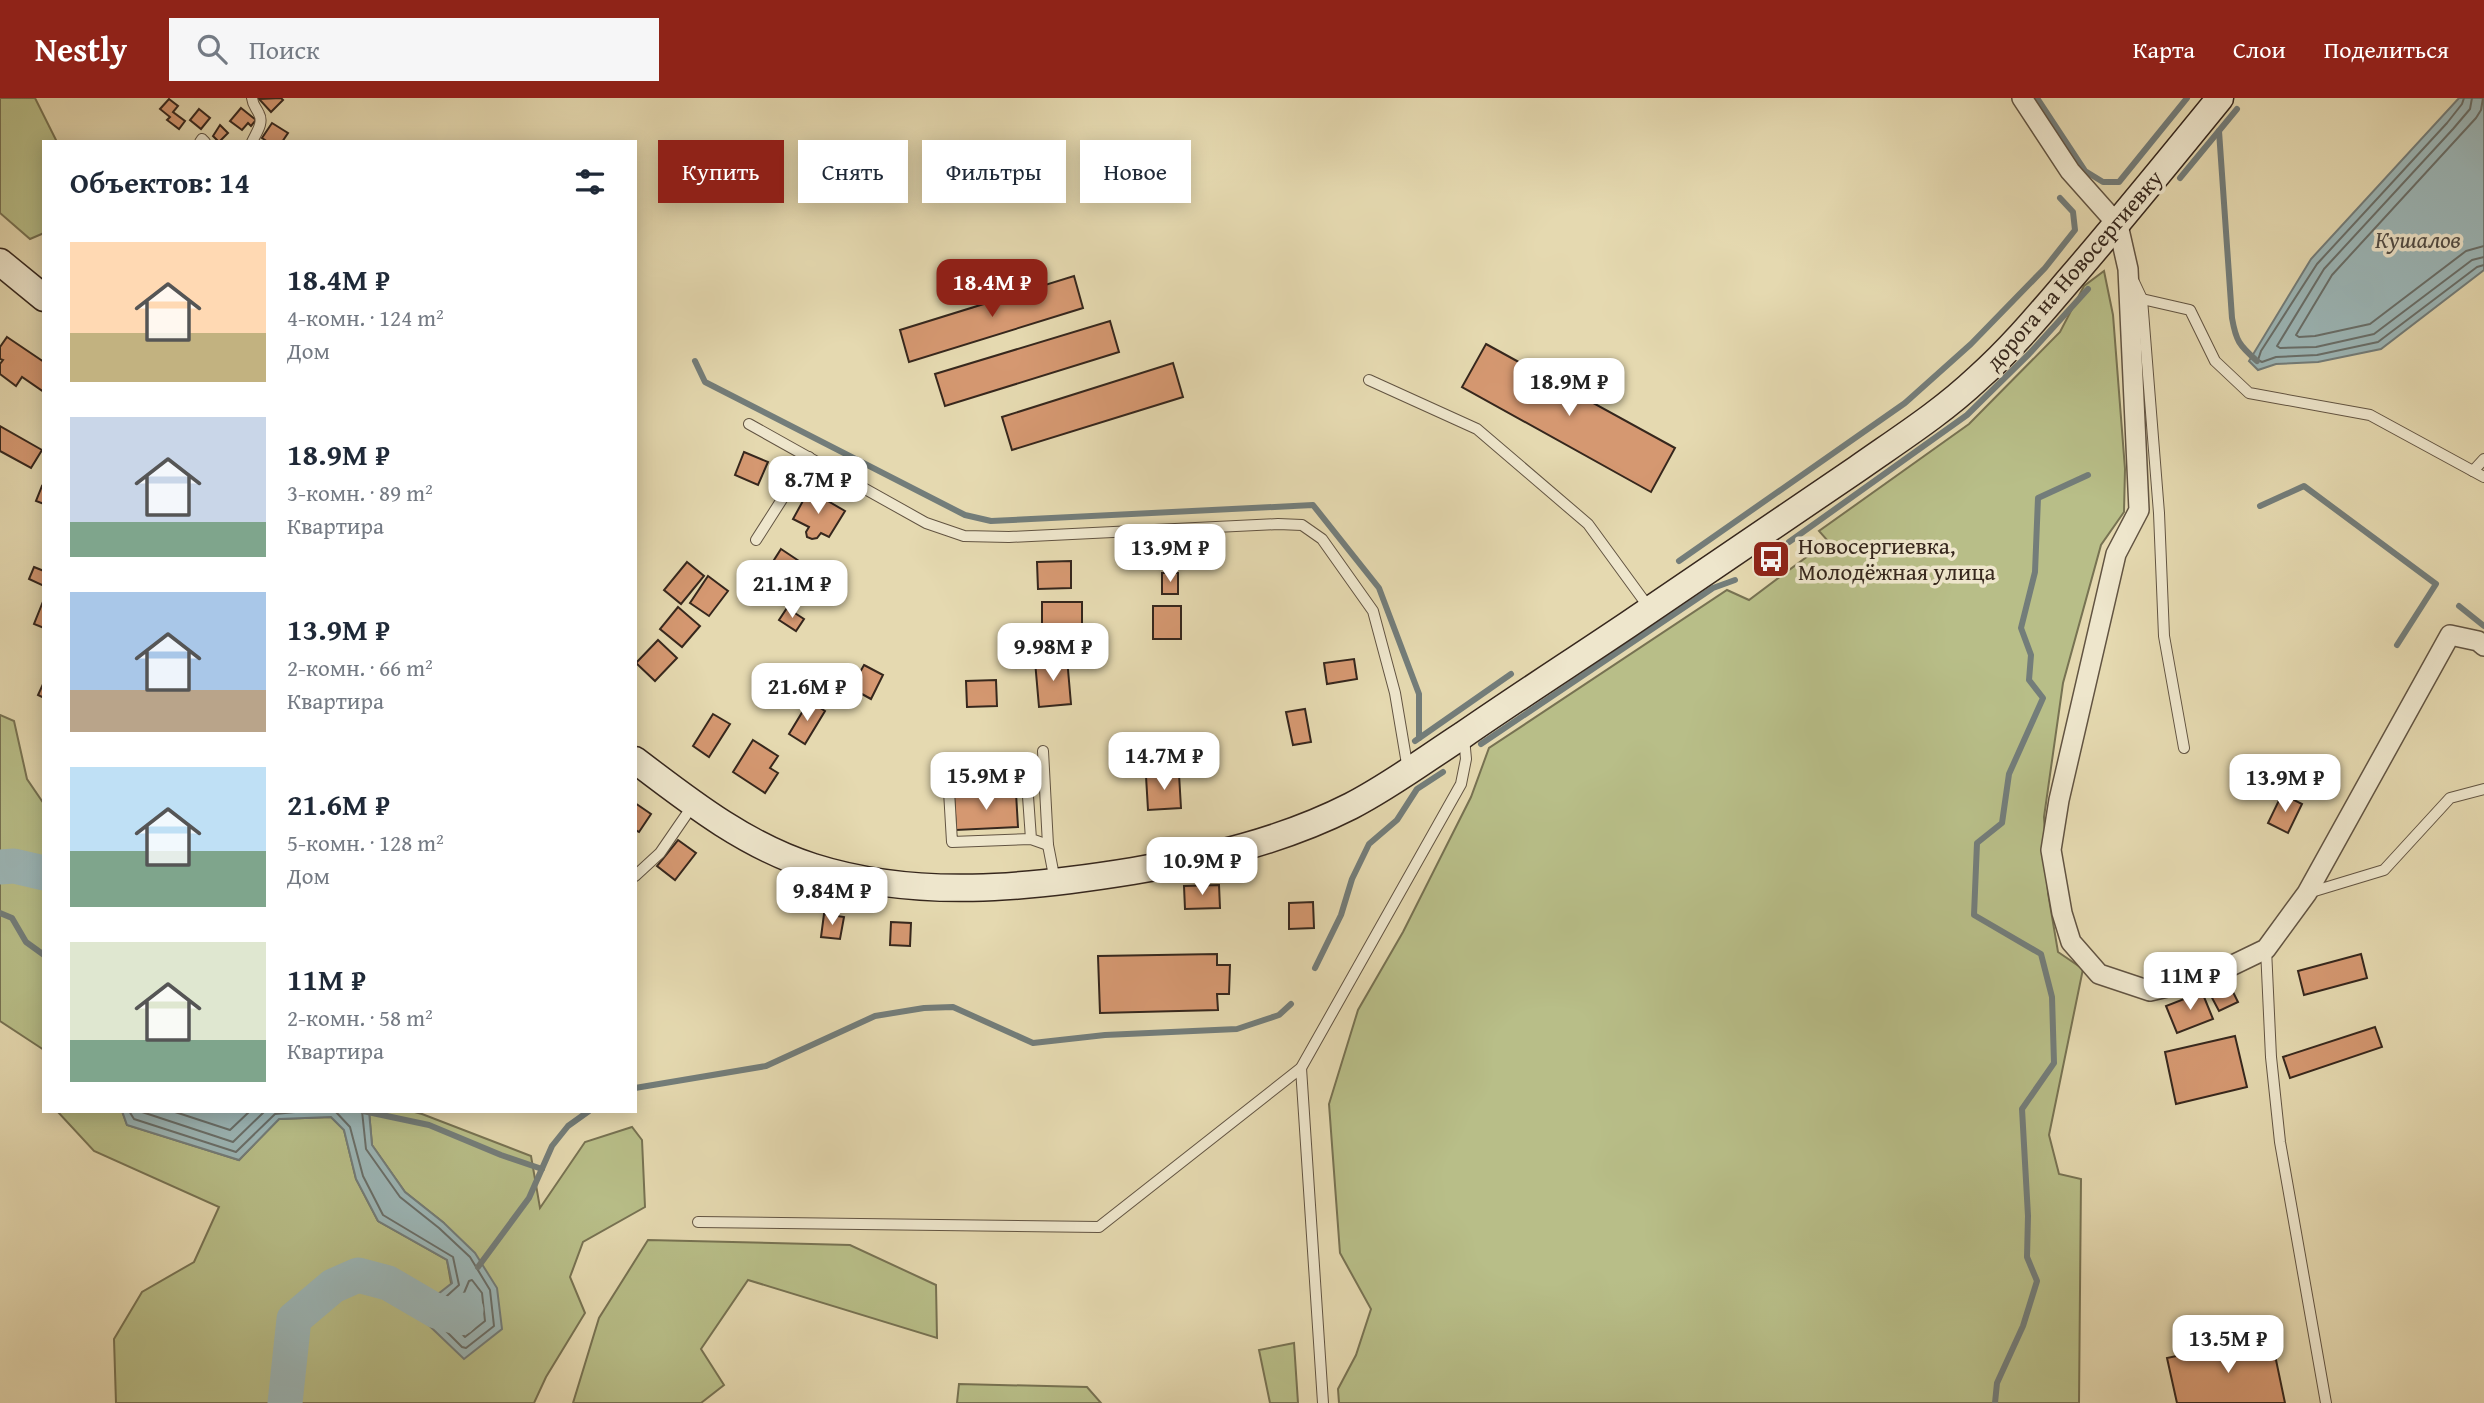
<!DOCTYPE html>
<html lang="ru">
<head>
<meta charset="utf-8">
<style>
	body { margin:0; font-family:"Gentium Book Plus",serif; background:#f6f6f7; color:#1f2937; height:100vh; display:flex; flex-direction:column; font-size:26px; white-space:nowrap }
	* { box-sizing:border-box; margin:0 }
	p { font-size:23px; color:#747a83 }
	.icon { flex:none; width:38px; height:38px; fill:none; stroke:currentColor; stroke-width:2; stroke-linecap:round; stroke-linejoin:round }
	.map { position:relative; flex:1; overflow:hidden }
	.sheet { position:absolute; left:42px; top:42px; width:595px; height:973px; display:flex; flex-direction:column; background:#fff; border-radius:0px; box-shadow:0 4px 18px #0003 }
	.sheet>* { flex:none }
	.top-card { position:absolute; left:658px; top:42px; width:665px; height:63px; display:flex; gap:14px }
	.price { position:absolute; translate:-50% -60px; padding:0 16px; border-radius:14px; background:#fff; color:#222; font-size:23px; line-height:46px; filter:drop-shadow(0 2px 4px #0008) }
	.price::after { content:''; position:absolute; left:50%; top:42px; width:21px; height:16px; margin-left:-10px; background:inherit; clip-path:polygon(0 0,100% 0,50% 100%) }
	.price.current { background:#8f2418; color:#fff }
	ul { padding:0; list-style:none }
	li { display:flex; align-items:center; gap:21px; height:175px; padding:0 28px }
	li span { display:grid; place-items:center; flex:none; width:196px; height:140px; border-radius:0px; color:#555 }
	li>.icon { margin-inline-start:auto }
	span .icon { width:84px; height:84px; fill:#fffc; stroke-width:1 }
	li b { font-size:30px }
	h2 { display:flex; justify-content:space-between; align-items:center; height:84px; padding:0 28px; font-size:30px }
	.tag { padding:0 24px; border-radius:0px; background:#fff; box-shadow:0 4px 18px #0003; font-size:24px; line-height:63px }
	.tag.current { background:#8f2418; color:#fff }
	header { display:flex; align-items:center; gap:42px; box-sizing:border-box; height:98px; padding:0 35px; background:#8f2418; color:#fff }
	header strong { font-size:33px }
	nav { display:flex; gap:38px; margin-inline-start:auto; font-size:24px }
	.search { width:490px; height:63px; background:#f6f6f7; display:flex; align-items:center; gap:18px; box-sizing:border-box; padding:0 24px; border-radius:0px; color:#747a83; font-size:26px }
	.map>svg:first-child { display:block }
</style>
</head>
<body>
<header>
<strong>Nestly</strong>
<div class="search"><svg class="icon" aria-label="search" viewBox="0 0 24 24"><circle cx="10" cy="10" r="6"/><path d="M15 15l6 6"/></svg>Поиск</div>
<nav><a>Карта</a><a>Слои</a><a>Поделиться</a></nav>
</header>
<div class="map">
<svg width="2484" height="1305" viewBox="0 0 2484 1305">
	<rect width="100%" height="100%" fill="#e5d9b0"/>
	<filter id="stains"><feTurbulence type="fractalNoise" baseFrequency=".00286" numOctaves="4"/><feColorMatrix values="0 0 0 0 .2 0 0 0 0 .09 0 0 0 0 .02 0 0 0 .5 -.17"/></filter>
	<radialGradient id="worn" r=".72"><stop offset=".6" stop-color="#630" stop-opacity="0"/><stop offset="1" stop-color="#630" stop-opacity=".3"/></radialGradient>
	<!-- green -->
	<g fill="#b8be88" stroke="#777252" stroke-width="2">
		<polygon points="0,0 35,0 57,44 44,44 44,135 30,141 0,115"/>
		<polygon points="2104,173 2113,217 2125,371 2124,414 2101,447 2063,585 2044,719 2048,795 2058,854 2083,871 2049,1037 2059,1076 2081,1081 2079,1305 1339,1305 1338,1291 1356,1257 1371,1211 1340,1155 1329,1006 1358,912 1403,834 1471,699 1489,650 1727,492 1749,502 1828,443 1819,433 1969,326 2060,234 2084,188"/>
		<polygon points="0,617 14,623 27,681 44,706 44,952 0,923"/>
		<polygon points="57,1013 122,1013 127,1027 239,1062 279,1021 331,1019 344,1032 356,1081 378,1123 447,1162 464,1260 444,1125 405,1094 372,1047 369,1013 411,1013 422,1016 531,1058 540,1110 585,1044 632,1029 642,1042 645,1109 583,1144 570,1179 585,1215 546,1279 534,1305 116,1305 114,1241 142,1194 194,1164 219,1109 94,1053"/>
		<polygon points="648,1142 850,1147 936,1187 937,1240 748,1182 701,1251 724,1287 701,1305 573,1305 599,1220"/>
		<polygon points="1294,1245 1298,1305 1270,1305 1259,1252"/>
		<polygon points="959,1286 1087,1289 1101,1305 957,1305"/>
	</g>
	<!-- water -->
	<g fill="#9cb7b8" stroke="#737d7a" stroke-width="2">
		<polygon points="2459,0 2484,0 2484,172 2381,251 2318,264 2276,266 2258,272 2249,263 2311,161"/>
		<polygon points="122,1013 369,1013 372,1047 405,1094 444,1125 475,1155 497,1190 502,1231 464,1261 415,1214 452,1185 447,1162 378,1123 356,1081 344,1032 331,1019 279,1021 239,1062 127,1027"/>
	</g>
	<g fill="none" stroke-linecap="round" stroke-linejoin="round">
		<!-- shore -->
		<g stroke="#696f6a" stroke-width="2">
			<polyline points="2464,0 2462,6 2447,25 2317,166 2261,253 2258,262 2262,264 2276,259 2317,257 2378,244 2477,169 2484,167"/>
			<polyline points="2472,0 2470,11 2453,31 2324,171 2277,248 2280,250 2316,249 2374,236 2472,162 2484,159"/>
			<polyline points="2483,0 2481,12 2476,20 2332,177 2296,237 2299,239 2315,238 2370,226 2466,153 2484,148"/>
			<polyline points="129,1013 134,1021 236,1054 275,1016 305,1013"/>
			<polyline points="139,1013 233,1044 265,1013"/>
			<polyline points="172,1013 230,1032 250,1013"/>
			<polyline points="335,1013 350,1029 363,1078 383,1117 453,1159 459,1187 428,1215 462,1249 466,1250 494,1228 490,1192 470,1159 439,1130 400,1099 366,1051 362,1013"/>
			<polygon points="472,1182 482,1195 485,1223 465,1239 441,1215 464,1195 469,1183"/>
		</g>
		<!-- stream -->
		<g stroke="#737d7a" stroke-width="6">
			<polyline points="2037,0 2085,73 2103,84 2119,84 2187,0"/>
			<path d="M2219,33l13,187c4,23 7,27 25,43"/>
			<polyline points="2180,80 2237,11"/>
			<polyline points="695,263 705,284 965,417 991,423 1313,407 1379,490 1419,596 1419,640"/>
			<polyline points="2260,408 2304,388 2436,486 2397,547"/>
			<polyline points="1789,444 1967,317 2029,256 2088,191"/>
			<polyline points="1679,463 1905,305 1971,246 2045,170 2075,132 2073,114 2060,100"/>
			<polyline points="2459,508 2484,528"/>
			<polyline points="1415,643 1511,576"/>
			<polyline points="1481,646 1713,490 1735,482"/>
			<polyline points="0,815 12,820 26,844 44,857"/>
			<polyline points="1315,870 1341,817 1352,781 1369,746 1397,722 1417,691 1443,674"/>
			<polyline points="635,990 766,968 875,918 924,910 953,909 1033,945 1105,937 1237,931 1279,917 1291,906"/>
			<polyline points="363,1013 429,1027 501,1057 542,1071"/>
			<polyline points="478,1169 529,1100 552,1048 568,1028 589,1013"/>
			<polyline points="1995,1305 1997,1285 2023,1228 2037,1183 2027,1159 2028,1118 2022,1011 2054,965 2052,899 2041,856 1974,817 1977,745 2002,725 2009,676 2043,600 2029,582 2031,557 2021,530 2035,474 2038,400 2088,377"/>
		</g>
		<!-- river -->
		<g stroke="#9cb7b8" stroke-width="35">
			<polyline points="0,769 14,768 44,775"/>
			<polyline points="285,1305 294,1221 333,1188 358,1177 388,1185 436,1213 460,1220 466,1212"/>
		</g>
	</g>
	<!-- building -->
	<g fill="#d59871" stroke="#36271d" stroke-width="2">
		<polygon points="281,0 283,2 271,14 259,1"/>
		<polygon points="169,1 178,8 173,14 185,23 179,31 167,22 170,19 160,11"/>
		<polygon points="241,10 256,22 251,28 248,25 242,32 230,23"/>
		<polygon points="199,11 210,20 201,31 190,22"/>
		<polygon points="272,25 288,35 282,44 268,44 262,40"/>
		<polygon points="220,27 228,35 219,44 213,38"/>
		<polygon points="1074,178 1083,210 909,264 900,232"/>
		<polygon points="1110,223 1119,254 945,308 935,276"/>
		<polygon points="7,239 44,264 44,294 22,279 16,288 0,276 0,266 3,262 0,261 0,249"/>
		<polygon points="1486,246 1675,350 1651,394 1462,289"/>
		<polygon points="1173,265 1183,299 1012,352 1002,319"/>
		<polygon points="0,328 42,352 31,370 0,353"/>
		<polygon points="744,354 768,364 758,387 735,377"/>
		<polygon points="42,388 44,389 44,406 36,403"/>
		<polygon points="809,392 845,413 829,439 821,435 817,440 812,441 807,439 806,434 809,429 793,421"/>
		<polygon points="781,451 808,469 787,501 760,484"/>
		<polygon points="1071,463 1071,490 1038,491 1037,464"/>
		<polygon points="687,464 704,478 681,506 664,492"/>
		<polygon points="34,469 44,473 44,488 29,481"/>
		<rect x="1162" y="475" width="16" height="21"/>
		<polygon points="708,478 728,493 709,518 690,505"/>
		<polygon points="44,501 44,530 34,526"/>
		<rect x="1042" y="504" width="40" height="32"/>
		<rect x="1153" y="508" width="28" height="33"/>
		<polygon points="678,509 700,528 682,549 660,531"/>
		<polygon points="787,510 804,521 796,533 779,522"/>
		<polygon points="658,542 677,560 655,583 636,565"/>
		<polygon points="1067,560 1071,606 1039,609 1035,563"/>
		<polygon points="1354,561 1357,581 1327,586 1324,565"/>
		<polygon points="864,567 883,577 871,601 851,590"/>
		<polygon points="996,582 997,608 967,609 966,583"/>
		<polygon points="44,584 44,600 38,597"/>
		<polygon points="809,603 825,613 805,646 789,636"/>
		<polygon points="1305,611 1311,644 1293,647 1286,614"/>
		<polygon points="713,616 730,626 709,659 693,648"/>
		<polygon points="753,642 778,658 770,670 778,675 765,695 733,674"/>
		<polygon points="1179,676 1181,710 1148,712 1146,678"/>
		<polygon points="1016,695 1018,729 956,732 954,699"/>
		<polygon points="2282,696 2302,706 2288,735 2268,725"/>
		<polygon points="635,705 651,716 639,734 635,732"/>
		<polygon points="678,742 696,755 675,782 657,768"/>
		<polygon points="1219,787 1220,810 1185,811 1184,788"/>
		<polygon points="1313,804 1314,830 1289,831 1289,805"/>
		<polygon points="824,816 844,819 840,841 821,839"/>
		<polygon points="891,824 911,825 910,848 890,847"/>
		<polygon points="1217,856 1217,867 1230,867 1229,896 1217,896 1218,912 1100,915 1098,858"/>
		<polygon points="2361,856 2367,880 2304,897 2298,873"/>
		<polygon points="2229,886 2238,904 2219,913 2210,896"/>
		<polygon points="2202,894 2213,921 2177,935 2166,908"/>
		<polygon points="2375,929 2382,949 2290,980 2283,959"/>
		<polygon points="2235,938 2247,989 2176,1006 2165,954"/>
		<polygon points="2271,1238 2285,1305 2177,1305 2167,1260"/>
	</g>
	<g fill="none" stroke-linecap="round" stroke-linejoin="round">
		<defs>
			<g id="lane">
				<polyline points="200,44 202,41 205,44"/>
				<path d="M252,44c4,-9 12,-19 7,-28 -3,-7 -6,-8 -7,-16"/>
				<polyline points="2134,184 2142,201 2159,415 2164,538 2184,650"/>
				<polyline points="2142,201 2190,212 2215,263 2249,295 2370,317 2484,379"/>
				<polyline points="1369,282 1477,331 1588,426 1650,511"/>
				<polyline points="749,326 926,425 964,438 1009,439 1278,426 1302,427 1322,441 1373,513 1395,595 1408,672"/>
				<polyline points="2473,373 2484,361"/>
				<polyline points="756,442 809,359"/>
				<polyline points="1043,653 1048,747 1055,783"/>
				<polyline points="1031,741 1026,670 948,676 952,744 1031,741 1048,747"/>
				<polyline points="635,778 660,755 693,707"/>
				<polyline points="2308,795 2384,772 2450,700 2484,691"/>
				<polyline points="2266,851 2271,959 2280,1044 2326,1305"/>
				<polyline points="1301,970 1323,1305"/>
				<polyline points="698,1124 1099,1129 1301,970 1461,686 1466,661 1464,640"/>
			</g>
			<polyline id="street" points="2022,0 2070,73 2118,127 2128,171 2139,412 2116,456 2059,702 2051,752 2062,815 2071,844 2099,876 2150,893 2206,880 2266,851 2307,795 2450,537 2478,543 2484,548"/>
			<g id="secondary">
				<polyline points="0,164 44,200"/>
				<path d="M635,662c55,42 111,86 178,107 104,33 215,21 320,4 75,-13 149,-30 218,-65 39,-20 75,-47 112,-71 55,-38 111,-74 166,-111 76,-52 152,-103 228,-155 41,-29 84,-56 121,-91 36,-32 66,-69 97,-105 49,-57 97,-116 145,-175"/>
			</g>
		</defs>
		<!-- lane casing -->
		<use href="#lane" stroke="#625442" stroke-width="12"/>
		<!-- street casing -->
		<use href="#street" stroke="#625442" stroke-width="22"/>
		<!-- secondary casing -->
		<use href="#secondary" stroke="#36271d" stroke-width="29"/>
		<!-- lane -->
		<use href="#lane" stroke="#eee6cc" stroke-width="10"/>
		<!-- street -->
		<use href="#street" stroke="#eee6cc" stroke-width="19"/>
		<!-- secondary -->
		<use href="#secondary" stroke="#eee6cc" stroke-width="26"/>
	</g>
	<!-- icons -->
	<defs>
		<symbol id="bus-square" viewBox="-11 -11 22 22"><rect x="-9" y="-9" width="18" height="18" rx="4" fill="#8f2418" stroke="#eee6cc"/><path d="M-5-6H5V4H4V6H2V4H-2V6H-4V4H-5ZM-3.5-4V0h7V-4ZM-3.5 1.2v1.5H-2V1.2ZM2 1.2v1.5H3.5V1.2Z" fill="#fff"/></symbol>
	</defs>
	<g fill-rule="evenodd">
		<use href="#bus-square" x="1749" y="439" width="44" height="44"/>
	</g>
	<g text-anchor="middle" stroke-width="7" stroke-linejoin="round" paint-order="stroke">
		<!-- street labels -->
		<g font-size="23" fill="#36271d" stroke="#eee6cc">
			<text transform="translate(2074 172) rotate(-49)" y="8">дорога на Новосергиевку</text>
		</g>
		<!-- poi labels -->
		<g font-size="23" fill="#36271d" stroke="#eee6cc" text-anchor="start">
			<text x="1798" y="456">Новосергиевка,<tspan x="1798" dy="26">Молодёжная улица</tspan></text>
		</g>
		<!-- water labels -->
		<g font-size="24" font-style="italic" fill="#504b44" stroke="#eee6cc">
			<text x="2418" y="150">Кушалов</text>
		</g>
	</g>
	<rect width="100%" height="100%" filter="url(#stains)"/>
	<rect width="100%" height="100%" fill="url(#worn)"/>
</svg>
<b class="price current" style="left:992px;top:221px">18.4M ₽</b>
<b class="price" style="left:1569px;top:320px">18.9M ₽</b>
<b class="price" style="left:818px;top:418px">8.7M ₽</b>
<b class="price" style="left:1170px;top:486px">13.9M ₽</b>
<b class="price" style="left:792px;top:522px">21.1M ₽</b>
<b class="price" style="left:1053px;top:585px">9.98M ₽</b>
<b class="price" style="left:807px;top:625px">21.6M ₽</b>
<b class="price" style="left:1164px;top:694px">14.7M ₽</b>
<b class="price" style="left:986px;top:714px">15.9M ₽</b>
<b class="price" style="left:2285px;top:716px">13.9M ₽</b>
<b class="price" style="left:1202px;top:799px">10.9M ₽</b>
<b class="price" style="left:832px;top:829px">9.84M ₽</b>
<b class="price" style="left:2190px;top:914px">11M ₽</b>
<b class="price" style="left:2228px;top:1277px">13.5M ₽</b>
<div class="top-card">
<a class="tag current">Купить</a>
<a class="tag">Снять</a>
<a class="tag">Фильтры</a>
<a class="tag">Новое</a>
</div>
<section class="sheet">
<h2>Объектов: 14<svg class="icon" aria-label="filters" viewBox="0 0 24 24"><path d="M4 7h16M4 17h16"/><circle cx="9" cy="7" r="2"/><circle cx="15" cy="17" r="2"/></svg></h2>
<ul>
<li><span style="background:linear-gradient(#ffd9b3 65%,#c2b280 0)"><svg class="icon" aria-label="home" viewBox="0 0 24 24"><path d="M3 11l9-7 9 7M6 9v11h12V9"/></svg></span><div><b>18.4M ₽</b><p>4-комн. · 124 m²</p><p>Дом</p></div></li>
<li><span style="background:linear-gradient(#c9d6e8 75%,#7fa58c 0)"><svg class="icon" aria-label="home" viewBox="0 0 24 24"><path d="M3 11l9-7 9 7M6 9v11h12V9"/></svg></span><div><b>18.9M ₽</b><p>3-комн. · 89 m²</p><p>Квартира</p></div></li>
<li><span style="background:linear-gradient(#a9c7e8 70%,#b9a48a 0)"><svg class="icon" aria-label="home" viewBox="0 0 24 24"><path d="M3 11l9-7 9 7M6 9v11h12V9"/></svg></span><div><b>13.9M ₽</b><p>2-комн. · 66 m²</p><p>Квартира</p></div></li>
<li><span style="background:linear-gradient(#bfe0f5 60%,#7fa58c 0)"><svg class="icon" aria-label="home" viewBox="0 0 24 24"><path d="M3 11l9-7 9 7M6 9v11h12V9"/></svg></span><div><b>21.6M ₽</b><p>5-комн. · 128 m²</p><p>Дом</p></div></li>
<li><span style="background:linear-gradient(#dfe7d0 70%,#7fa58c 0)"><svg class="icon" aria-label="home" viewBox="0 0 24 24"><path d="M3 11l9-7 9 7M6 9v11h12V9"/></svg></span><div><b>11M ₽</b><p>2-комн. · 58 m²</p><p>Квартира</p></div></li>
</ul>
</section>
</div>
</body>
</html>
